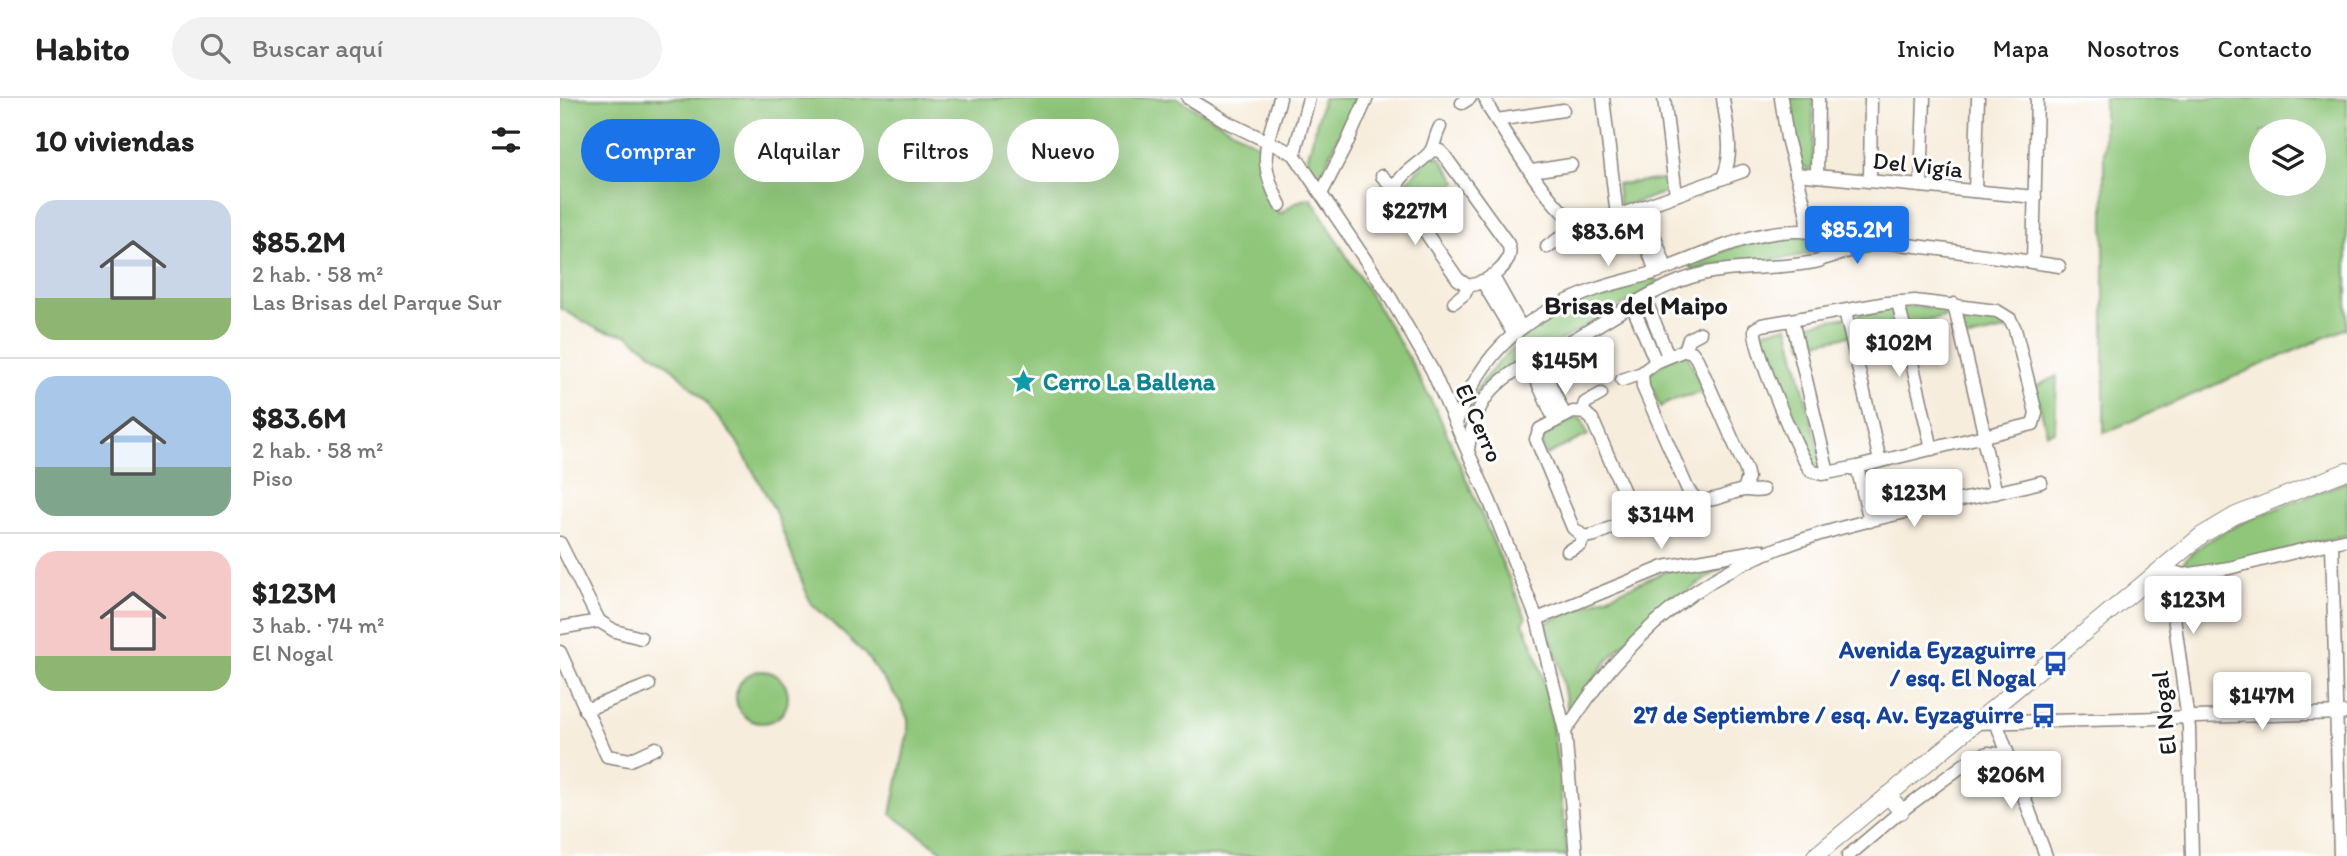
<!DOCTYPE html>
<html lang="es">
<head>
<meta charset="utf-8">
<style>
	body { margin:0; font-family:Itim,sans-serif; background:#f2f2f2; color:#222; height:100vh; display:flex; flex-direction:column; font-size:26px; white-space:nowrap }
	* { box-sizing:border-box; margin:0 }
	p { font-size:23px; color:#767676 }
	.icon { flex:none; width:38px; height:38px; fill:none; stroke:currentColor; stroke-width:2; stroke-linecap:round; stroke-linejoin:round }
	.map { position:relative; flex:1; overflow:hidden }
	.drawer { display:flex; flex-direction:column; background:#fff; width:560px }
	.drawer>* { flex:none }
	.hud { position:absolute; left:21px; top:21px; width:665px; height:63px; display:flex; gap:14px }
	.tools { position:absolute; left:1689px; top:21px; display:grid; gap:14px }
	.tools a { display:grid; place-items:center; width:77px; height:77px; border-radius:50%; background:#fff; box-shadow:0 7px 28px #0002; font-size:35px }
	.price { position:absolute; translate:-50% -60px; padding:0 16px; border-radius:7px; background:#fff; color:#222; font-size:23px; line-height:46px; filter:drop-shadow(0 2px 4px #0008) }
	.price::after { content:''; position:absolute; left:50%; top:42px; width:21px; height:16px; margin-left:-10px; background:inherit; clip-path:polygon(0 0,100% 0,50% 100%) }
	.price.on { background:#1a73e8; color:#fff }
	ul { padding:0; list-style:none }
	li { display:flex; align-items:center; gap:21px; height:175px; padding:0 35px }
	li+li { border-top:2px solid #e0e0e0 }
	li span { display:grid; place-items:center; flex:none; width:196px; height:140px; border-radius:21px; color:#555 }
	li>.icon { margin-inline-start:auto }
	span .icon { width:84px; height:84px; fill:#fffc; stroke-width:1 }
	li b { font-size:30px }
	h2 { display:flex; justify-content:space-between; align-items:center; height:84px; padding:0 35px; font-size:30px }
	.tag { padding:0 24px; border-radius:32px; background:#fff; box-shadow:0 7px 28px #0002; font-size:24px; line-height:63px }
	.tag.on { background:#1a73e8; color:#fff }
	header { display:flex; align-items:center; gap:42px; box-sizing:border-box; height:98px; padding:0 35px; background:#fff; border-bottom:2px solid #e0e0e0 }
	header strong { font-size:33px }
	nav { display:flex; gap:38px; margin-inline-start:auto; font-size:24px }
	.search { width:490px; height:63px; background:#f2f2f2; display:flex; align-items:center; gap:18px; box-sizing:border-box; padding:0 24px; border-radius:38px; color:#767676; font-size:26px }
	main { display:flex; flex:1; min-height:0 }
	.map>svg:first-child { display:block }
</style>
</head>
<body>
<header>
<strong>Habito</strong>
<div class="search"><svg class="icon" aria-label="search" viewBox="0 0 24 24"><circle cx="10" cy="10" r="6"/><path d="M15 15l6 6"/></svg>Buscar aquí</div>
<nav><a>Inicio</a><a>Mapa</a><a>Nosotros</a><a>Contacto</a></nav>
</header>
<main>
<section class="drawer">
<h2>10 viviendas<svg class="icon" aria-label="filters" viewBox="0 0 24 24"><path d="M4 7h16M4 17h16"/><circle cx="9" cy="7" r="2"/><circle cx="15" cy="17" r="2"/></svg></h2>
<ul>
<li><span style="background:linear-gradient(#c9d6e8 70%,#8fb573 0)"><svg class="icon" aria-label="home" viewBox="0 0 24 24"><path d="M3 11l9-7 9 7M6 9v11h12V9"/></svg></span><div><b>$85.2M</b><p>2 hab. · 58 m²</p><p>Las Brisas del Parque Sur</p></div></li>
<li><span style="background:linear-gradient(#a9c7e8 65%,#7fa58c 0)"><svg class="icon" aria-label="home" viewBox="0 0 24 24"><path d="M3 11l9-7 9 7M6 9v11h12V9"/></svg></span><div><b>$83.6M</b><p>2 hab. · 58 m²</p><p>Piso</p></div></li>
<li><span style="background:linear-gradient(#f6c9c9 75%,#8fb573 0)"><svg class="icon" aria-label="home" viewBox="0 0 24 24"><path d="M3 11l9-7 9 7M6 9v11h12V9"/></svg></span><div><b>$123M</b><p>3 hab. · 74 m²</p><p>El Nogal</p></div></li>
</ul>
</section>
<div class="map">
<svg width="1787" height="758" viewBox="0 0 1787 758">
	<rect width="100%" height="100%" fill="#fff"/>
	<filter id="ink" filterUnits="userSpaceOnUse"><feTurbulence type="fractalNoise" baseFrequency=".0143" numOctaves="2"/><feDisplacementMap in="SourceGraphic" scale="14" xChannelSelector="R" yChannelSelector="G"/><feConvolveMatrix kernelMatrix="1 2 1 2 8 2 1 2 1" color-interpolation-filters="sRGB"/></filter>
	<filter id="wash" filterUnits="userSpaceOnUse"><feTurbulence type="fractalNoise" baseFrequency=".00686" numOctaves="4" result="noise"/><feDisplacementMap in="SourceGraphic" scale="28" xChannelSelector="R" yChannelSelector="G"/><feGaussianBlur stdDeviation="1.57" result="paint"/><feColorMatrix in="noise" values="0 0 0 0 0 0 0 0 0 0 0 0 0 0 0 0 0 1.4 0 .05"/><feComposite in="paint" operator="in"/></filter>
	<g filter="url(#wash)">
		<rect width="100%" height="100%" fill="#f7eddd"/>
		<!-- green -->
		<g fill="#8fc67a" stroke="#56714b" stroke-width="2" fill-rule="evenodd">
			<path d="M0,0h617l78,45 6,1 -2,14 20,57 17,-13 15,-4 98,160 31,60 86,200 -3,5c34,67 34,160 45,233h-619l-58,-42 17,-82v-13l-8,-17 -36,-49 -54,-51 -36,-93 -38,-69 -34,-42 -28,-28 -46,-35 -29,-5 -39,-22z"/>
			<polygon points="763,0 796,0 758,83 746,66"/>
			<polygon points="1229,0 1253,0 1253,68 1249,71 1241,68"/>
			<path d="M1544,0h243v230l-243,105zM1754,33v53h-53v-53z"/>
			<polygon points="871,58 880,59 897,84 857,111 844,93 843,88"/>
			<polygon points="1107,81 1109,93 1060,110 1057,86"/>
			<path d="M1222,138l33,2 8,8c-13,15 -86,15 -108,19 -8,1 -15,4 -22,6l-4,-7 61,-23z"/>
			<path d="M1089,180l7,1 3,5 -159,91 -26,30 -4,10 -7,-4c21,-36 50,-68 84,-92 27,-18 71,-31 102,-41z"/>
			<polygon points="1344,208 1388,210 1390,218 1243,247 1239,228"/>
			<polygon points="1398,215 1445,223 1449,231 1404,241"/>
			<polygon points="1228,228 1262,366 1254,367 1200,242 1200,234"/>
			<polygon points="1126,254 1144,294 1118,300 1100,309 1088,280 1089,275 1112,259"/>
			<polygon points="1497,278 1495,333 1487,335 1475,289"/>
			<polygon points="1018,320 1022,322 1028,337 986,357 982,346 983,339 1012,321"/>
			<path d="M1787,383v54l-139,35 -29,-1c21,-40 126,-69 168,-88z"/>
			<path d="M1190,454c-51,30 -101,62 -141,107 -15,18 -27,39 -40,58l-10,-55 -14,-39 122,-52z"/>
			<circle cx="202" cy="599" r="26"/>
		</g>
	</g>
	<g filter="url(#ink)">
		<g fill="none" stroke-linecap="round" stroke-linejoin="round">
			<defs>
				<g id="minor">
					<polyline points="628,0 669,25 734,56 827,194 872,272 930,404 977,521 1005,633 1016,758"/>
					<path d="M720,0c-13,48 -24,60 0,107"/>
					<path d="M925,0l5,12c16,24 63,103 86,112 9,4 19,1 27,-1l140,-50"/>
					<polyline points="1043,0 1057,118"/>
					<polyline points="1104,0 1116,97"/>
					<path d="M1163,0c3,26 12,54 0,79"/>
					<polyline points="1221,0 1227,40 1246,113 1247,133"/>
					<polyline points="902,5 910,0"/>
					<polyline points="937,22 1003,12"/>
					<path d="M872,52l8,1 4,4 64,89c9,20 -22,39 -40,42l-3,7 -11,9"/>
					<polyline points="734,56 749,0"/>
					<polyline points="972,73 1011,67"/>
					<polyline points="1236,76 1475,99"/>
					<polyline points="822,78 829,85 837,87"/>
					<polyline points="1257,78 1258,0"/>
					<polyline points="1310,83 1311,0"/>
					<polyline points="837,87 841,99 898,181 908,188"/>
					<path d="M837,87c7,-16 29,-24 35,-36 3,-7 4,-15 8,-22"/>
					<polyline points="1361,88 1364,0"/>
					<polyline points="1415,93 1418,0"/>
					<polyline points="761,96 786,47 807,0"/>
					<polyline points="1084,109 1106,170"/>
					<polyline points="1074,113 1096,174"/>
					<polyline points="987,149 1010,133 1017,125"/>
					<polyline points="1266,160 1312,146"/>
					<polyline points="1473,164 1477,0"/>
					<polyline points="932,177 961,229"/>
					<polyline points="922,183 953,235"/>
					<polyline points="1085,200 1108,258"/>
					<path d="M1355,203l82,10 13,8 5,10 21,84 -3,11 -176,43 -35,7 -11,-3c-12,-16 -59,-125 -56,-142l7,-4 125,-22z"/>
					<polyline points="1338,204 1372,351"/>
					<polyline points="1394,206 1425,339"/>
					<polyline points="1072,207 1096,264"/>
					<polyline points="1285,213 1320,363"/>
					<polyline points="1232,222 1268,375"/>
					<polyline points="1125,252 1132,254 1137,261 1186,372 1188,380 1184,391"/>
					<polyline points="1125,252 1129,241 1140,235"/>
					<polyline points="978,260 1005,318"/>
					<polyline points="969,265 995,323"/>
					<polyline points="1082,275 1083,289 1128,392 1136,401"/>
					<polyline points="1062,282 1082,275 1096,264 1125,252"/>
					<polygon points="1013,314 1025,315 1032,321 1071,410 1070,417 1064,424 1035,437 1024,439 1013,430 976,341 980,331"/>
					<polyline points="1022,314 1025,305 1041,296"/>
					<path d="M896,325c25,-73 71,-109 141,-134 20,-7 42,-11 62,-18 45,-16 88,-39 137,-40 15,-1 27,6 41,7 75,6 148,17 222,28"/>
					<polyline points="1423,340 1436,395"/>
					<path d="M908,351c3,-20 10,-44 24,-59 23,-25 57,-36 86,-53 40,-23 79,-52 124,-63 38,-9 79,-4 117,-13l11,-6 3,-8 -8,-10"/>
					<polyline points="1297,369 1310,423"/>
					<path d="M1136,401c20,5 36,-9 50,-9 7,0 10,2 17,0"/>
					<polyline points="1110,414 1128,409 1136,401"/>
					<polyline points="0,445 39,523 55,533 81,540"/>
					<polyline points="1772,445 1780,758"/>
					<polyline points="1008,453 1020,447 1024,439"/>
					<polyline points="1602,470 1610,489 1629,630 1632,758"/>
					<polyline points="1603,471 1624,477 1669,470 1787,441"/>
					<polyline points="977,521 1104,469 1201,452"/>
					<polyline points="0,530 39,523"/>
					<polyline points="0,554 47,658 70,662 96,650"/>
					<polyline points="25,612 89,587"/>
					<polyline points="1436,624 1486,758"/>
					<polyline points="1415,625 1787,615"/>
					<path d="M1005,633c17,-24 33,-50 54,-72 43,-48 99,-89 160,-111 81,-31 177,-45 262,-66"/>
					<polyline points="1288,758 1341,713 1413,660 1428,655 1447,657"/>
				</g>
				<g id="major">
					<polyline points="1328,697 1341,713"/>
					<polyline points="1255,758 1642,437 1676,417 1787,373"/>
				</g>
			</defs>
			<!-- minor casing -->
			<use href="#minor" stroke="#8a847c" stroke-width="15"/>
			<!-- major casing -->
			<use href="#major" stroke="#8a847c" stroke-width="18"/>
			<!-- minor -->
			<use href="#minor" stroke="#fff" stroke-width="12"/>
			<!-- major -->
			<use href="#major" stroke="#fff" stroke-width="16"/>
		</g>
	</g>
	<!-- icons -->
	<defs>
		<symbol id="sight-bare" viewBox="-9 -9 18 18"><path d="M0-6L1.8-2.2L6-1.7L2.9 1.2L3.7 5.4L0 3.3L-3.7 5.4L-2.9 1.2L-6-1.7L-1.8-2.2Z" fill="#0f9aa8" stroke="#fff" stroke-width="2.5" paint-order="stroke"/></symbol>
		<symbol id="bus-bare" viewBox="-9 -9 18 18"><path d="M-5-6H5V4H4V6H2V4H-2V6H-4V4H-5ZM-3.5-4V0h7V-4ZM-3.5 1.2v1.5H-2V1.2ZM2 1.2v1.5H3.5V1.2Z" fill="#1a4fb4" stroke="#fff" stroke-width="2.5" paint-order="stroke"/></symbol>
	</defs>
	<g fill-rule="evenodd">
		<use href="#sight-bare" x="446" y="266" width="35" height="35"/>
		<use href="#bus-bare" x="1478" y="548" width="35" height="35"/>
		<use href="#bus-bare" x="1466" y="600" width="35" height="35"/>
	</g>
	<g text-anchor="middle" stroke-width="6" stroke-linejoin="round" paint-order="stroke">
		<!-- street labels -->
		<g font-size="24" fill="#1c1c1c" stroke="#fff">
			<text transform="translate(1358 67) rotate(6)" y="8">Del Vigía</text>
			<text transform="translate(919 325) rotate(66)" y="8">El Cerro</text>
			<text transform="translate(1604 615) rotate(-96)" y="8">El Nogal</text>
		</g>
		<!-- culture labels -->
		<g font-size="24" font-weight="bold" fill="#0d838f" stroke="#fff" text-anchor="start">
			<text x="483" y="292">Cerro La Ballena</text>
		</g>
		<!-- transit labels -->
		<g font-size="24" font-weight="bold" fill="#164399" stroke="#fff" text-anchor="end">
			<text x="1476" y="560">Avenida Eyzaguirre<tspan x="1476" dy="28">/ esq. El Nogal</tspan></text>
			<text x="1464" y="625">27 de Septiembre / esq. Av. Eyzaguirre</text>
		</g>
		<!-- neighbourhood labels -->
		<g font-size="26" font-weight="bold" fill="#1c1c1c" stroke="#fff">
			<text x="1076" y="216">Brisas del Maipo</text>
		</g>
	</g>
</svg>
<div class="tools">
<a><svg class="icon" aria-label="layers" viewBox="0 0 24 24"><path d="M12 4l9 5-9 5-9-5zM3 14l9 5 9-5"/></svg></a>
</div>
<b class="price" style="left:855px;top:149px">$227M</b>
<b class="price on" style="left:1297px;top:168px">$85.2M</b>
<b class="price" style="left:1048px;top:170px">$83.6M</b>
<b class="price" style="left:1339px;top:281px">$102M</b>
<b class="price" style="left:1005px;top:299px">$145M</b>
<b class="price" style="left:1354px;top:431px">$123M</b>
<b class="price" style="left:1101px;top:453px">$314M</b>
<b class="price" style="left:1633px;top:538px">$123M</b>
<b class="price" style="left:1702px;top:634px">$147M</b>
<b class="price" style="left:1451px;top:713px">$206M</b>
<div class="hud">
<a class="tag on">Comprar</a>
<a class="tag">Alquilar</a>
<a class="tag">Filtros</a>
<a class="tag">Nuevo</a>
</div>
</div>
</main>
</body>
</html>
